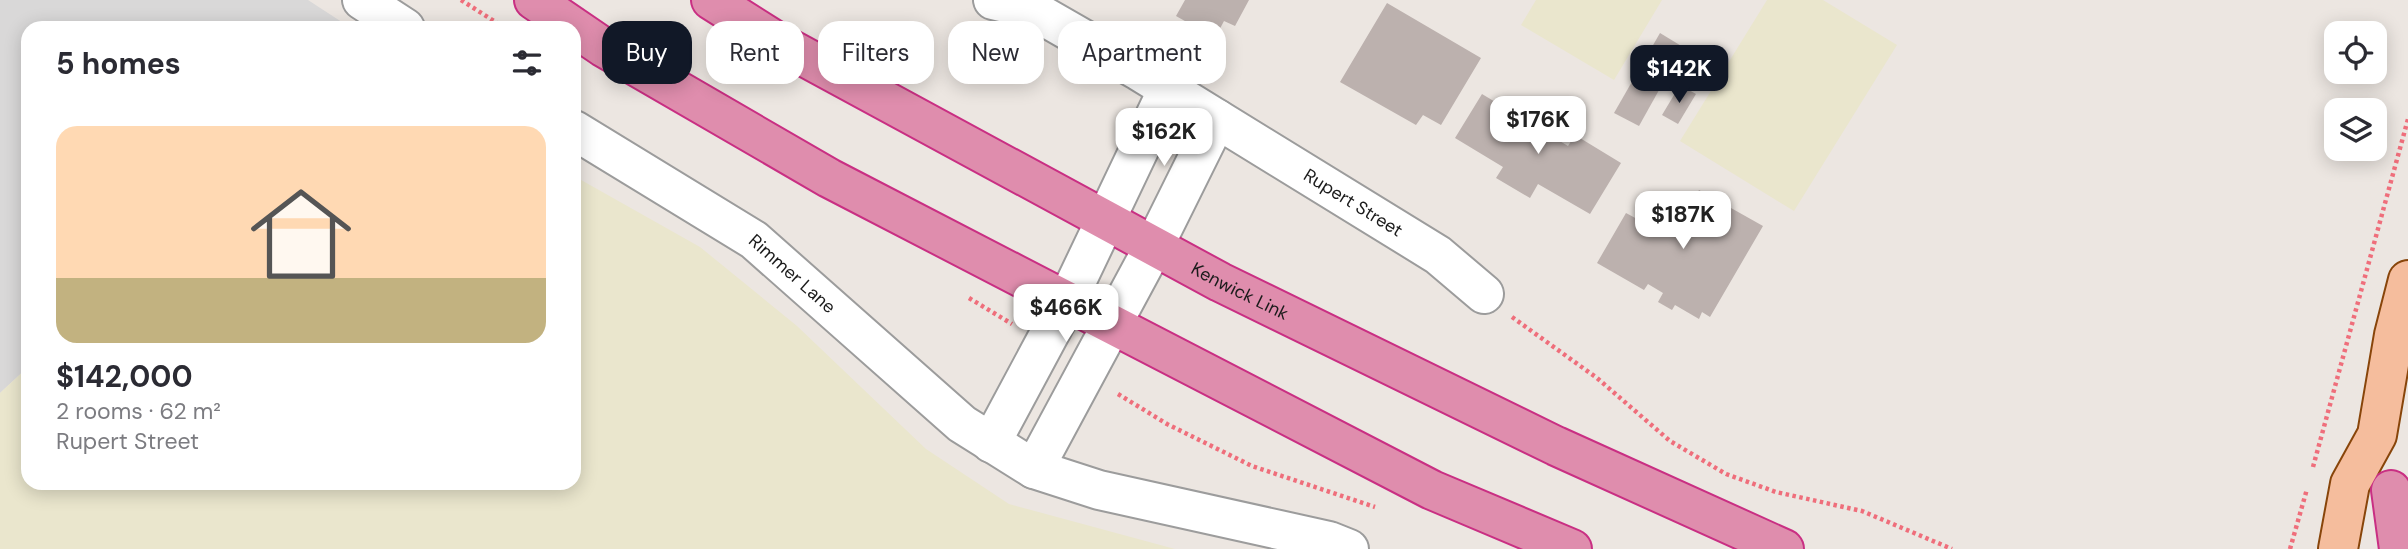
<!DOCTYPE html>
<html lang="en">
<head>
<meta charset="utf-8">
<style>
	body { margin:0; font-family:"DM Sans",sans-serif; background:#f2f2f3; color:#2b2b33; height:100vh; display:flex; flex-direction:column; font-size:26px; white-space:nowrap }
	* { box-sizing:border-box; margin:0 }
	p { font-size:23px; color:#7c7c81 }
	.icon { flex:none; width:38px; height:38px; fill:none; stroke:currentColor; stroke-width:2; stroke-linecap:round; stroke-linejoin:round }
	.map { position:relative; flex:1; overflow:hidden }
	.panel { position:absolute; left:21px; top:21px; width:560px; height:469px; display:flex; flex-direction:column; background:#fff; border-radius:21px; box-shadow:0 4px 18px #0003 }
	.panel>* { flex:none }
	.top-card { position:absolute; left:602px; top:21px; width:665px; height:63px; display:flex; gap:14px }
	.buttons { position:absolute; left:2324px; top:21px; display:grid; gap:14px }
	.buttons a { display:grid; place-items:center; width:63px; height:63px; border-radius:14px; background:#fff; box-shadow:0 4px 18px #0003; font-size:35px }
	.price { position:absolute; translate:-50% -60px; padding:0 16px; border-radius:14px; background:#fff; color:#222; font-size:23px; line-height:46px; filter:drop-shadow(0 2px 4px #0008) }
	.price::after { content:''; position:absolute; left:50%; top:42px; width:21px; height:16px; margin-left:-10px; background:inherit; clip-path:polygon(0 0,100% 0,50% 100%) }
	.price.on { background:#111827; color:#fff }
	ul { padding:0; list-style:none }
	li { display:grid; align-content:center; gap:14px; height:371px; padding:0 35px }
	li span { display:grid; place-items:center; height:217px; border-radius:21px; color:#555 }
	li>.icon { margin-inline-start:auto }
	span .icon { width:126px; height:126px; fill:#fffc; stroke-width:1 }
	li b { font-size:30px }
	h2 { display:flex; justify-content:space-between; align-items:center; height:84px; padding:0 35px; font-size:30px }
	.pill { padding:0 24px; border-radius:21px; background:#fff; box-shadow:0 4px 18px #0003; font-size:24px; line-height:63px }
	.pill.on { background:#111827; color:#fff }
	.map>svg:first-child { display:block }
</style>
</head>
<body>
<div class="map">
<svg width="2408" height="549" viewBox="0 0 2408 549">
	<rect width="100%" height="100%" fill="#ece6e1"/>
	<!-- residential -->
	<polygon fill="#d9d8d8" points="0,0 308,0 351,28 28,28 28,367 0,393"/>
	<!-- farmland -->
	<g fill="#eae6cd">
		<polygon points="1536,0 1662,0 1614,80 1521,25"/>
		<polygon points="1767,0 1823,0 1897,45 1794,211 1680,141"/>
		<polygon points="574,176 700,247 797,326 926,449 1009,504 1175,549 0,549 0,393 28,367 28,483 574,483"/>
	</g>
	<!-- building -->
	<g fill="#bcb1ae">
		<polygon points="1185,0 1249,0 1235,26 1224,21 1215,38 1176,16"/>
		<polygon points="1387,3 1481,58 1441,125 1423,115 1416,125 1340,82"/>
		<polygon points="1660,33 1683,47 1639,126 1614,113"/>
		<polygon points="1680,85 1696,94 1678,124 1662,115"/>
		<polygon points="1482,94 1568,146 1575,135 1621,163 1590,214 1538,184 1530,198 1496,178 1503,167 1455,138"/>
		<polygon points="1699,190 1763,226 1710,317 1702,312 1699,319 1675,305 1672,310 1658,302 1663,293 1648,284 1644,290 1597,263 1626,213 1639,220 1646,206 1662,215 1676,192 1693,201"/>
	</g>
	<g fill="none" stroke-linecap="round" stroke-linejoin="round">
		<defs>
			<g id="minor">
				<polyline points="362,0 405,28"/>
				<path id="s1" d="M993,0l38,9 108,62 299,184 46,39"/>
				<path id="s2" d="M574,130l180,110 208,184 72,45 65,21 230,51 20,8"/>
				<polyline points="991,443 1066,303 1168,89"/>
				<polyline points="1034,469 1153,248 1217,119"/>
			</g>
			<polyline id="major" points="2338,549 2350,484 2377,435 2394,335 2408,280"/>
			<g id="highway">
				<polyline points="534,0 603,47 829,178 1432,490 1572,549"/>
				<path id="s3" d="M711,0l68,43 441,239 336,164 228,103"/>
				<polyline points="2391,490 2399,549"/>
			</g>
		</defs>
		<!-- minor casing -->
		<use href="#minor" stroke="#9c9c9c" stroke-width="42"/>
		<!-- major casing -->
		<use href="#major" stroke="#88450a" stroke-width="42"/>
		<!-- highway casing -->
		<use href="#highway" stroke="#c92f83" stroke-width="42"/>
		<!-- path -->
		<g stroke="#ef6e7b" stroke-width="4.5" stroke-dasharray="3.5 3.5" stroke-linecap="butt">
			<polyline points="461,0 505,28"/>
			<polyline points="969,298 1012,324"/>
			<polyline points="1512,317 1597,378 1670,441 1726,474 1776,492 1862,511 1952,549"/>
			<polyline points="1118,394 1167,424 1252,466 1375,507"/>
			<polyline points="2313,467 2408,119"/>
			<polyline points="2290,549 2307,489"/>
		</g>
		<!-- minor -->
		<use href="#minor" stroke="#fff" stroke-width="38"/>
		<!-- major -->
		<use href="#major" stroke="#f5bd9d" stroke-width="38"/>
		<!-- highway -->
		<use href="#highway" stroke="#df8dad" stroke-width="38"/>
	</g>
	<g text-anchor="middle" stroke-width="6" stroke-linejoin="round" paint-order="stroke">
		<!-- street labels -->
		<g font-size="18" fill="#1b1b1b" stroke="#fff">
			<text dy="6" stroke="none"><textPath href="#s1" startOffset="415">Rupert Street</textPath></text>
			<text dy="6" stroke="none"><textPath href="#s2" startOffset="262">Rimmer Lane</textPath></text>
			<text dy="6" stroke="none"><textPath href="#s3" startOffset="604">Kenwick Link</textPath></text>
		</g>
	</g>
</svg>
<div class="buttons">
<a><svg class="icon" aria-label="locate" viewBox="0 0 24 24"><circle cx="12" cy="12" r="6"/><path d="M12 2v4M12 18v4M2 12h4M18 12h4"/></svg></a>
<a><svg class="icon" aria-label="layers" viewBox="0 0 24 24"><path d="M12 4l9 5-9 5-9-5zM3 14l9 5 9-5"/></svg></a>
</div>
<b class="price on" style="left:1679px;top:105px">$142K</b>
<b class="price" style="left:1538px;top:156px">$176K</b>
<b class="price" style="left:1164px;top:168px">$162K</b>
<b class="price" style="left:1683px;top:251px">$187K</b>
<b class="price" style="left:1066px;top:344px">$466K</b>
<div class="top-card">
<a class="pill on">Buy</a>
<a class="pill">Rent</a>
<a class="pill">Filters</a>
<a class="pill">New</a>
<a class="pill">Apartment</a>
</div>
<section class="panel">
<h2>5 homes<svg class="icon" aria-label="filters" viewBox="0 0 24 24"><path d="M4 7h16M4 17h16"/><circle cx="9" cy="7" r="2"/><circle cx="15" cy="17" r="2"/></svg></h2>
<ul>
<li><span style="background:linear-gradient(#ffd9b3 70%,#c2b280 0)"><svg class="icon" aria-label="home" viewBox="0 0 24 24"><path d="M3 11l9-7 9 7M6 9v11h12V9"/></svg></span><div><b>$142,000</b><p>2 rooms · 62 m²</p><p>Rupert Street</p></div></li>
</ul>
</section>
</div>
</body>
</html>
